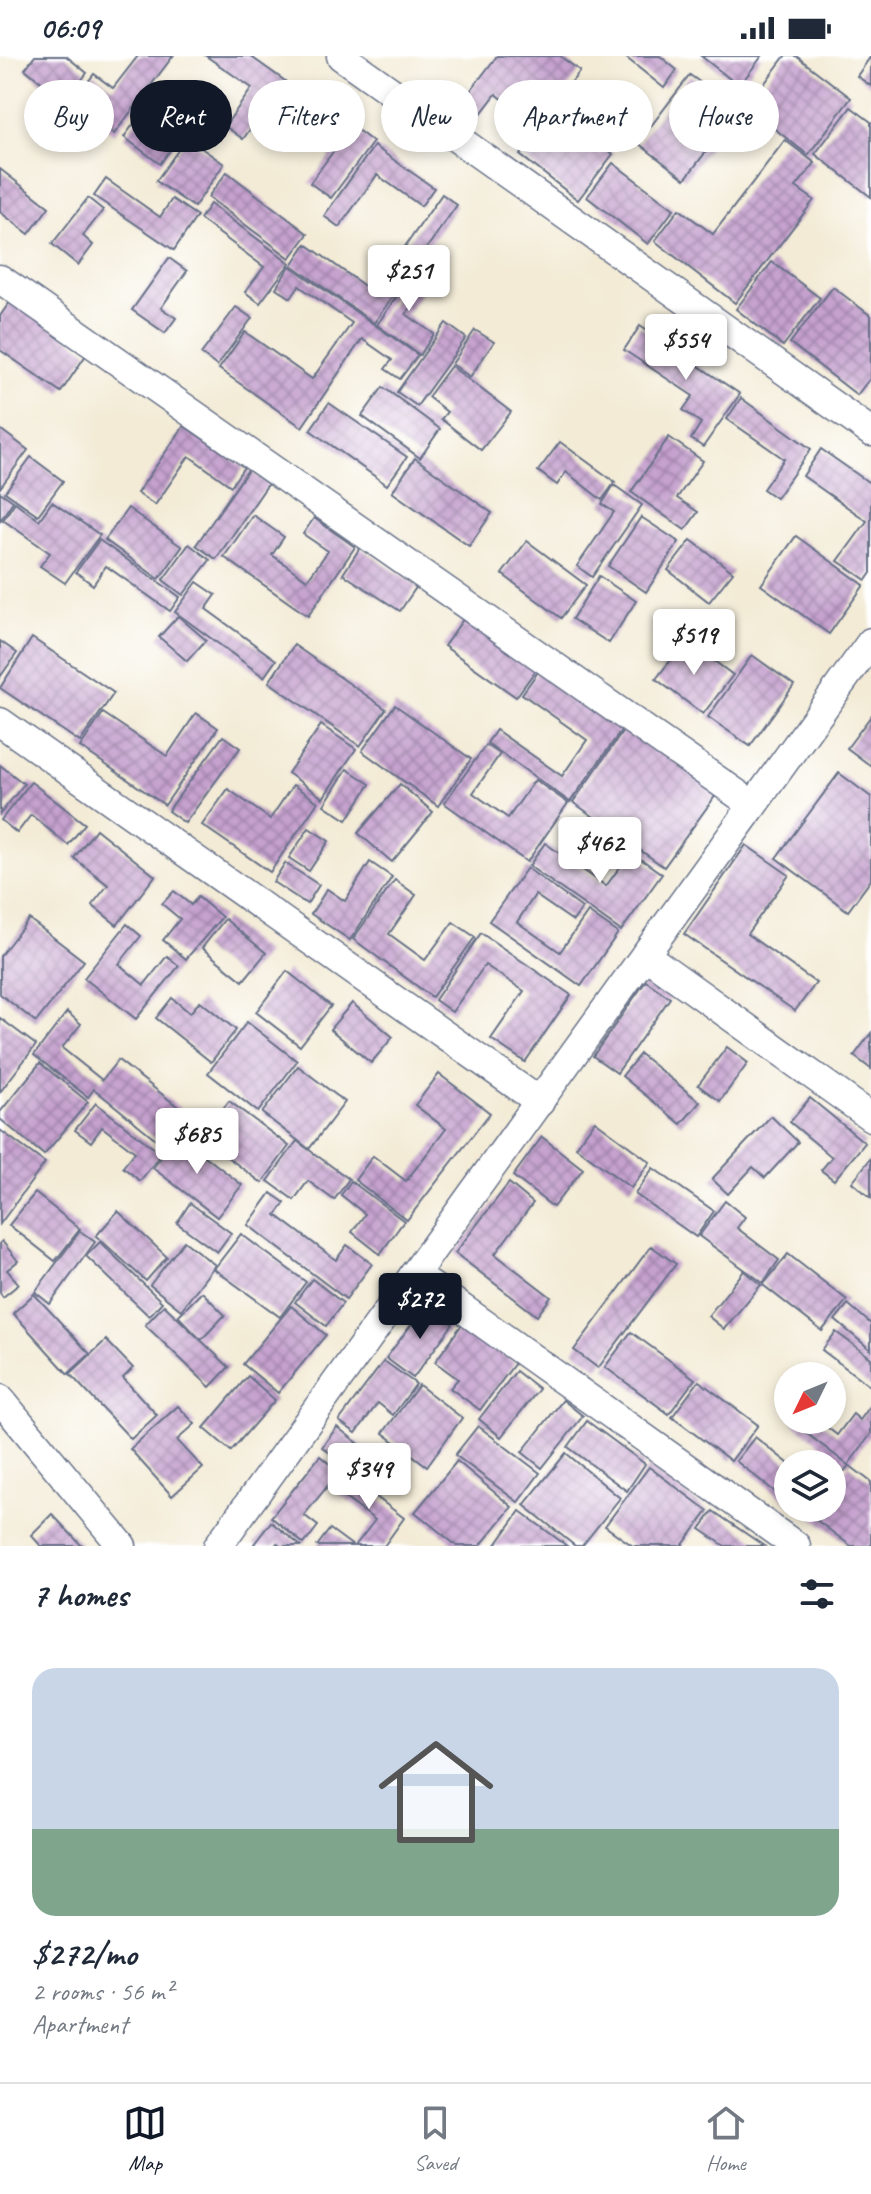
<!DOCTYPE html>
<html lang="en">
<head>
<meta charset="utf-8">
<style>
	body { margin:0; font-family:Caveat,sans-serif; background:#f6f6f7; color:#1f2937; height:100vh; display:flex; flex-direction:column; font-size:30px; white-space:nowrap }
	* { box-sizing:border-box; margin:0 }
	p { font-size:26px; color:#747a83 }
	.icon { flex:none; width:44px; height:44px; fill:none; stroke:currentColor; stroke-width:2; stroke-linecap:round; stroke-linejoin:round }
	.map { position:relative; height:1490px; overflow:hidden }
	.panel { display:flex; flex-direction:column; background:#fff; flex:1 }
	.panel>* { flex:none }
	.guide { position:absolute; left:24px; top:24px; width:824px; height:72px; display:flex; gap:16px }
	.needle { width:52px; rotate:227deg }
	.buttons { position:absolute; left:774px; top:1306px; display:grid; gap:16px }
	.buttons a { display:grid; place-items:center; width:72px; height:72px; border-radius:50%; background:#fff; box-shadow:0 4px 12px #0003; font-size:40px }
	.price { position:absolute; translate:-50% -68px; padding:0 18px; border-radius:8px; background:#fff; color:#222; font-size:26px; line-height:52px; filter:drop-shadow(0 2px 4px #0008) }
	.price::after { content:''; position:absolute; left:50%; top:48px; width:24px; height:18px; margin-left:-12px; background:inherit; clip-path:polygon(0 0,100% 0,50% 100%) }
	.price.on { background:#111827; color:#fff }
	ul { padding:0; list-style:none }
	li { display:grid; align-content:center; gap:16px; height:424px; padding:0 32px }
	li span { display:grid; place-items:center; height:248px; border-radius:24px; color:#555 }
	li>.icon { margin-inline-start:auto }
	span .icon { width:144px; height:144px; fill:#fffc; stroke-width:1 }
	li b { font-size:34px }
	h2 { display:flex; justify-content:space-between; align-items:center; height:96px; padding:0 32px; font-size:34px }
	.tag { padding:0 28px; border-radius:36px; background:#fff; box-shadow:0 4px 12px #0003; font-size:28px; line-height:72px }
	.tag.on { background:#111827; color:#fff }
	.status { display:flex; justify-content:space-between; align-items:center; height:56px; padding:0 40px; background:#fff; direction:ltr }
	.status svg { height:22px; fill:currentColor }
	.tabs { display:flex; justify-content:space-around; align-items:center; height:112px; border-top:2px solid #e0e1e3; background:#fff; font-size:22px; color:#747a83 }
	.tabs a { display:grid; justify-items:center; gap:4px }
	.tabs .on { color:#111827 }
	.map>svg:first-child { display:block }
</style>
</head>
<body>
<div class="status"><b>06:09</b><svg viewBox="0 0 49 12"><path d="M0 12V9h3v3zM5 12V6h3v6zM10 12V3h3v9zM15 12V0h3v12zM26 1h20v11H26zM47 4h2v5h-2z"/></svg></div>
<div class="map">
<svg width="871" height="1490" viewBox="0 0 871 1490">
	<defs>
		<pattern id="building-cross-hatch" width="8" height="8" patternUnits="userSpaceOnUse" patternTransform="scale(2)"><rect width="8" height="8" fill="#c6a2cf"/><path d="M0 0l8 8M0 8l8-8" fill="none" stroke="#a084ab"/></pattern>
	</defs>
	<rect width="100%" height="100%" fill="#fff"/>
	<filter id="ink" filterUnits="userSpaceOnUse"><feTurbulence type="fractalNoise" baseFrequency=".0125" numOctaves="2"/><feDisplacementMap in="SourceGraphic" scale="16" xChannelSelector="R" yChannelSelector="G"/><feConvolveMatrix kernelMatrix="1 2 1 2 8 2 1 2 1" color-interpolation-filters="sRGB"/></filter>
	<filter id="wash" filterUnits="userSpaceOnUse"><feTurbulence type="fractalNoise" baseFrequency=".006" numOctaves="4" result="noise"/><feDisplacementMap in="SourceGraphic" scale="32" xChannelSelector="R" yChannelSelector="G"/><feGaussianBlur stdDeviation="1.8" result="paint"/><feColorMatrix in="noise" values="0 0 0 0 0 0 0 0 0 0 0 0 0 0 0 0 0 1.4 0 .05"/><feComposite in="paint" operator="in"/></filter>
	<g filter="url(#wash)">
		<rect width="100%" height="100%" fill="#f3ebd5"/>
		<g id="blocks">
			<!-- building -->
			<g fill="url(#building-cross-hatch)">
				<polygon points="35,0 66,0 87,17 65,45 25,13"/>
				<polygon points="138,0 173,0 114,78 72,47 94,18 113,32"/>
				<polygon points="206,0 250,0 285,25 243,83 225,70 252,32"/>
				<polygon points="497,0 560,0 580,15 538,70 496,38 476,64 458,51"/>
				<polygon points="624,0 660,0 677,14 664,32"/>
				<polygon points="701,0 762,0 739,30"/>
				<polygon points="785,0 796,0 851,42 808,99 747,51"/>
				<polygon points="871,0 871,30 857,20"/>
				<polygon points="690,19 738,54 685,123 638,87"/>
				<polygon points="150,46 186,72 160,108 124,81"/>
				<polygon points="851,51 871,66 871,141 815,98"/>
				<polygon points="555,53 613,98 578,144 520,99"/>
				<polygon points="352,70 373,86 331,142 310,127"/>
				<polygon points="187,82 224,108 194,151 156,125"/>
				<polygon points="785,84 815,107 796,131 814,144 735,247 655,185 679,153 713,178"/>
				<polygon points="374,90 434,132 421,150 377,119 339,171 324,160"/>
				<polygon points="613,107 674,153 648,188 587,141"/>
				<polygon points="0,113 49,151 29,178 0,156"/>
				<polygon points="227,116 308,178 290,202 208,141"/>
				<polygon points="106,123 160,161 172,143 197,160 174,194 94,140"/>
				<polygon points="442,138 457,149 374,267 292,209 306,188 373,236"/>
				<polygon points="88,142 103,154 83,180 93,189 78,209 52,188"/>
				<polygon points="210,148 290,207 260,247 245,236 264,211 200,163"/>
				<polygon points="169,202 187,215 161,252 176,262 165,277 132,254"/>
				<polygon points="420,206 435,216 406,258 434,278 420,299 377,269"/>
				<polygon points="772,206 820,242 783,290 736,253"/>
				<polygon points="290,210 418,299 400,323 385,313 392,304 362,283 302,371 219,313 245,276 312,323 352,267 299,230 291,242 276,232"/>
				<polygon points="833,231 871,260 871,321 857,339 790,287"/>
				<polygon points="12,243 88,296 61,336 0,294 0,260"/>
				<polygon points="236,251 252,262 217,310 201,298"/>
				<polygon points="446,267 466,282 417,350 397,336"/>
				<polygon points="640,270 740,338 703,391 691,383 701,367 683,354 693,340 624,294"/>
				<polygon points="475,274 494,286 470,321 452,308"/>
				<polygon points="451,310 511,356 481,394 441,363 447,356 428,341"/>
				<polygon points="383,331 440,373 420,402 362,360"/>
				<polygon points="741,342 811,393 776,442 763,433 784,403 727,363"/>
				<polygon points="329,347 407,401 387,429 310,374"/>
				<polygon points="184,370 244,411 231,430 189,400 155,449 137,437"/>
				<polygon points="0,373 28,394 0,432"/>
				<polygon points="669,381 703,405 677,442 698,456 685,474 631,436"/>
				<polygon points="560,386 615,426 602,444 566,416 557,429 538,415"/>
				<polygon points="821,393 871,428 871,517 866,524 838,505 867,465 803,420"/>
				<polygon points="31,401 63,425 38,459 5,436"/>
				<polygon points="415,402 492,457 469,490 392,436"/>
				<polygon points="248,414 268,428 216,503 196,489"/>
				<polygon points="614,429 642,449 592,521 577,510 614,456 602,448"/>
				<polygon points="0,436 13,445 0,465"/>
				<polygon points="15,446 39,464 52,446 100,479 65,527 40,510 50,497 3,464"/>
				<polygon points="128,452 182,491 159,523 105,484"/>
				<polygon points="253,459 284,481 272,499 307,524 328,495 303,478 314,462 355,491 308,560 224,501"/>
				<polygon points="641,461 679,486 646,536 608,510"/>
				<polygon points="796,480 864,529 829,578 761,529"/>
				<polygon points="99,484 180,541 170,555 106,510 93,529 76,516"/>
				<polygon points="691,484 733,516 709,546 668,514"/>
				<polygon points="527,485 586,529 561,562 502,518"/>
				<polygon points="189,488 210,504 183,539 163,524"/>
				<polygon points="360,492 417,530 400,555 343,518"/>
				<polygon points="599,520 636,545 609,587 572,563"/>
				<polygon points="197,526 216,539 206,553 276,604 264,621 175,556"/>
				<polygon points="469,555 541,607 516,641 444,590"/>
				<polygon points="178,560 206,584 187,605 159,581"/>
				<polygon points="32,582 114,637 80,686 0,632"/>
				<polygon points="686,584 733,619 703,658 656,623"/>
				<polygon points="0,585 17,597 0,621"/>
				<polygon points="294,589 386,653 360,690 269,626"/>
				<polygon points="752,599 794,629 750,690 708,661"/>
				<polygon points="543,609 626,668 570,746 487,687 496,674 562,720 587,684 522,638"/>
				<polygon points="395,649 471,703 438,750 362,695"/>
				<polygon points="103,657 167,700 196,657 218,672 165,749 80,691"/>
				<polygon points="871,660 871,710 847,692"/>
				<polygon points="321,669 356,693 323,742 288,717"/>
				<polygon points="626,671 718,736 664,811 573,746"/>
				<polygon points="223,680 240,692 185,767 168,755"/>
				<polygon points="486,689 500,698 473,737 508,762 535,724 568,747 527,806 444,747"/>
				<polygon points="0,709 24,728 0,758"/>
				<polygon points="347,713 370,728 347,764 324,749"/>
				<polygon points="839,717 871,741 871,824 848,855 776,802"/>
				<polygon points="31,726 85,768 68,789 31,759 17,777 1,764"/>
				<polygon points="400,728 433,756 392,806 358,777"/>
				<polygon points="293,729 318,746 270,816 202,769 228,733 270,763"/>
				<polygon points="309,772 329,785 309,815 289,802"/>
				<polygon points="96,773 155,820 117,869 92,849 108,829 74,802"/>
				<polygon points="545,787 606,830 631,796 662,818 621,875 529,810"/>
				<polygon points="746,789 789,819 747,878 816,927 795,955 684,878"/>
				<polygon points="370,806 392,821 350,884 311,858 327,833 345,845"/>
				<polygon points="285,807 319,829 307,848 273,826"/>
				<polygon points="527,812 582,852 573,865 535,839 517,866 560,896 588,856 618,877 581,930 489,865"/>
				<polygon points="395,824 416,839 389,878 425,904 453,866 475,881 432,941 353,883"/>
				<polygon points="174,835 191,849 198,841 222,861 186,903 163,884 180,863 162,848"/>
				<polygon points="29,863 84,905 36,966 0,938 0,900"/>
				<polygon points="225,863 266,897 243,925 202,892"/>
				<polygon points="127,868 141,880 119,908 144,929 167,900 179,910 136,963 84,922"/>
				<polygon points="481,877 571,939 525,1006 491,983 524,935 485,909 452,956 435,944"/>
				<polygon points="287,915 331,950 300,990 256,956"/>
				<polygon points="646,925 670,942 617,1017 593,1000"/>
				<polygon points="172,942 190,957 200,945 236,974 211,1006 156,962"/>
				<polygon points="352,947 393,981 371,1007 330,973"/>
				<polygon points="67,956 81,968 62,992 102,1024 118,1004 186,1057 162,1088 94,1033 88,1041 34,999"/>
				<polygon points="0,962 36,989 0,1036"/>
				<polygon points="247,966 297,1005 258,1056 208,1017"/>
				<polygon points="871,977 871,1013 854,1000"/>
				<polygon points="727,991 748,1007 720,1045 698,1029"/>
				<polygon points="640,998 700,1046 681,1068 622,1020"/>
				<polygon points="40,1007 88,1046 44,1099 0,1063 0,1056"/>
				<polygon points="298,1010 345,1046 309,1093 262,1057"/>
				<polygon points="439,1018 490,1057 407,1164 355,1124 373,1100 406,1125 446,1073 415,1049"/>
				<polygon points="810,1042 865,1087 834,1124 821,1114 832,1101 790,1066"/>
				<polygon points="229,1045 289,1090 262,1127 201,1081"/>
				<polygon points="96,1047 161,1098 140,1125 123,1111 135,1096 102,1071 91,1086 75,1074"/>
				<polygon points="771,1060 798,1086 765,1122 753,1111 728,1138 712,1123"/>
				<polygon points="595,1065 650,1106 631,1132 576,1091"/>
				<polygon points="0,1074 45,1107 0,1168"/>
				<polygon points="178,1079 242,1129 217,1161 153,1112"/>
				<polygon points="542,1081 583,1113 553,1151 513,1120"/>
				<polygon points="297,1085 349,1123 334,1144 308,1125 294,1144 268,1125"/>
				<polygon points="871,1102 871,1142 852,1126"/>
				<polygon points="653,1112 714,1155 696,1181 635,1138"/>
				<polygon points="351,1125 404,1165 380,1198 352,1176 365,1158 341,1139"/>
				<polygon points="509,1127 533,1147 495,1198 551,1241 537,1260 455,1197"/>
				<polygon points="35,1137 80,1173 55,1205 9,1169"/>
				<polygon points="271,1137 285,1147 276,1159 336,1204 347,1189 372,1208 346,1243 248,1169"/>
				<polygon points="725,1145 745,1161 737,1172 779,1204 763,1227 699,1180"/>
				<polygon points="190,1147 231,1177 217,1196 177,1167"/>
				<polygon points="118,1155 167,1201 146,1225 96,1180"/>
				<polygon points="80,1175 95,1186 50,1248 35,1236"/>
				<polygon points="241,1178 306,1226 280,1261 214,1213"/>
				<polygon points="2,1185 18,1205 7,1214 19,1228 3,1241 0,1237 0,1187"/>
				<polygon points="184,1185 215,1209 181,1254 150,1229"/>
				<polygon points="100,1186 162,1246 149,1260 86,1200"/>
				<polygon points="651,1190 676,1208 598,1312 574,1294"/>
				<polygon points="788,1198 847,1244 822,1275 763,1229"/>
				<polygon points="744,1215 761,1229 724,1273 708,1260"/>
				<polygon points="312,1223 343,1247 326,1270 295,1246"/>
				<polygon points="202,1236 225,1259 201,1284 178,1260"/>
				<polygon points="34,1238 90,1298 68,1318 13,1257"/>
				<polygon points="427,1248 453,1268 413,1322 386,1302"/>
				<polygon points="848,1248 871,1268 871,1294 835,1264"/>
				<polygon points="164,1249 229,1311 210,1331 145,1269"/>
				<polygon points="291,1250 326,1279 278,1337 243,1308"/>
				<polygon points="463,1267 515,1307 480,1354 450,1332 458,1323 435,1306"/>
				<polygon points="631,1276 695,1323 669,1358 605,1311"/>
				<polygon points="836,1276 871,1302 871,1331 822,1294"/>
				<polygon points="106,1284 133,1312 123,1322 157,1359 131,1383 70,1318"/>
				<polygon points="384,1305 416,1328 393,1359 378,1347 356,1377 339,1365"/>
				<polygon points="516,1315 539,1333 501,1381 479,1363"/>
				<polygon points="248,1320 275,1344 231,1395 204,1372"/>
				<polygon points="699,1325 758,1369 731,1405 672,1361"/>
				<polygon points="419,1329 462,1362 427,1410 383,1377"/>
				<polygon points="563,1344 583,1360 542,1412 522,1396"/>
				<polygon points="871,1349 871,1378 848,1409 792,1366 818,1364 837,1379 853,1358 860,1364"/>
				<polygon points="178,1350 195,1368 177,1384 203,1412 172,1440 130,1393"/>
				<polygon points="587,1365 645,1408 627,1435 568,1391"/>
				<polygon points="478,1370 540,1417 518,1446 455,1399"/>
				<polygon points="337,1371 380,1404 365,1423 322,1391"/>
				<polygon points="755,1381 788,1407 788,1446 736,1405"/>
				<polygon points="566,1397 620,1442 582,1490 575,1490 524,1449"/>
				<polygon points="320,1400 339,1416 304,1459 318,1470 304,1488 271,1461"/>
				<polygon points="457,1405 512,1451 480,1490 457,1490 415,1456"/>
				<polygon points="849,1409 871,1426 871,1490 851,1490 811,1460 817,1452 832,1452 832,1432"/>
				<polygon points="649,1411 708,1455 682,1490 633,1490 605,1470"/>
				<polygon points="342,1415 404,1462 384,1490 355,1490 375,1464 330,1431"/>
				<polygon points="520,1455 567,1490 495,1490"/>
				<polygon points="713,1455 764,1490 725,1490 700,1473"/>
				<polygon points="52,1458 82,1490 41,1490 31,1479"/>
				<polygon points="271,1466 301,1490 280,1490 277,1487 275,1490 256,1490 254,1488"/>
				<polygon points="330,1473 353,1490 317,1490"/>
			</g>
		</g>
	</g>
	<g filter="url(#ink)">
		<use href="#blocks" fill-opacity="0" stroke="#677188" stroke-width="2"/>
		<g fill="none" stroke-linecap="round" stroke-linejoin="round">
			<defs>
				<g id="minor">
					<polyline points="341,0 871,376"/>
					<polyline points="0,223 753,749"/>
					<polyline points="0,666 540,1046"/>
					<polyline points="645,899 871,1061"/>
					<polyline points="414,1218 796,1490"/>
					<polyline points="0,1343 122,1490"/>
					<polyline points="218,1490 871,586"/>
				</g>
			</defs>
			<!-- minor casing -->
			<use href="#minor" stroke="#677188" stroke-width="31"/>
			<!-- minor -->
			<use href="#minor" stroke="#fff" stroke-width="28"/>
		</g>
	</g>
</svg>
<div class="buttons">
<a><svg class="needle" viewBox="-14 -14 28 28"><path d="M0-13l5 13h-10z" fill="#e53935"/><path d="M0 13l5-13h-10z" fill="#747a83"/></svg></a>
<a><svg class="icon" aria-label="layers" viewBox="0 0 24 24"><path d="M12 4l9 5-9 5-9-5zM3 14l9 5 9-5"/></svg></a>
</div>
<b class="price" style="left:409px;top:257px">$251</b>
<b class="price" style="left:686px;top:326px">$554</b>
<b class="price" style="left:694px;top:621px">$519</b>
<b class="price" style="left:600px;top:829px">$462</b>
<b class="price" style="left:197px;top:1120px">$685</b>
<b class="price on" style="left:420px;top:1285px">$272</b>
<b class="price" style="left:369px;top:1455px">$349</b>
<div class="guide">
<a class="tag">Buy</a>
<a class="tag on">Rent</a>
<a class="tag">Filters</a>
<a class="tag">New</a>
<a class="tag">Apartment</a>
<a class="tag">House</a>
</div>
</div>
<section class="panel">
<h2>7 homes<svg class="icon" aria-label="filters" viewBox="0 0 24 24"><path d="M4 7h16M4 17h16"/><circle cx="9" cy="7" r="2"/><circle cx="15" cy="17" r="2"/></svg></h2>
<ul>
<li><span style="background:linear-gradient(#c9d6e8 65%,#7fa58c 0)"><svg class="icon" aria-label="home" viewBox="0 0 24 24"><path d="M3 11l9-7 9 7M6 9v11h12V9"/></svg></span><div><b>$272/mo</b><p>2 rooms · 56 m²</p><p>Apartment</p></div></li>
</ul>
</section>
<nav class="tabs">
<a class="on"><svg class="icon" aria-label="map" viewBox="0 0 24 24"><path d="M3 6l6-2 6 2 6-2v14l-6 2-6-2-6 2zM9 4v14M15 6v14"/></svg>Map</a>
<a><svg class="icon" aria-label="saved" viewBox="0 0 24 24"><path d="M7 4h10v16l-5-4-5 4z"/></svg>Saved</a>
<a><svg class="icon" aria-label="home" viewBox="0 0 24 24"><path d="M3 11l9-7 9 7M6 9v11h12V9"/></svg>Home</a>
</nav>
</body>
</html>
